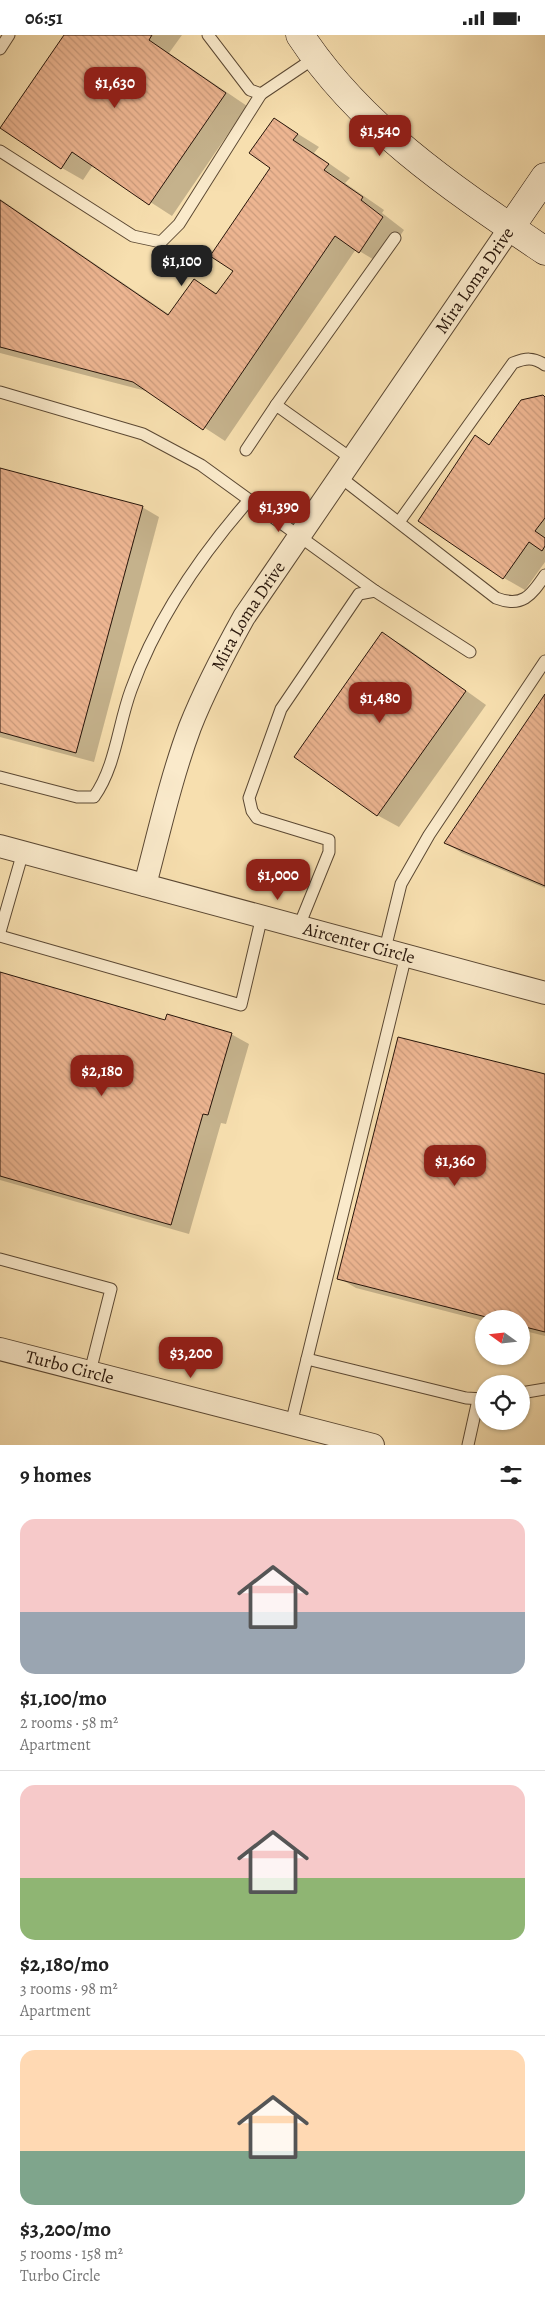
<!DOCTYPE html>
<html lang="en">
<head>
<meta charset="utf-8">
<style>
	body { margin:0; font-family:Alegreya,serif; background:#f2f2f2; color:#222; height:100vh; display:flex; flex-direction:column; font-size:19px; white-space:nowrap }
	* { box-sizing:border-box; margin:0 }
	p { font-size:16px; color:#767676 }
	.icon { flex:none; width:28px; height:28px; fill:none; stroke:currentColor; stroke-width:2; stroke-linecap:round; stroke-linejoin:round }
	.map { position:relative; height:1410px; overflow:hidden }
	.sheet { display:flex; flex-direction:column; background:#fff; flex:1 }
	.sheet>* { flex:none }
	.needle { width:32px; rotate:285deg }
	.tools { position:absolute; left:475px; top:1275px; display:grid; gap:10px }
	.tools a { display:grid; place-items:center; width:55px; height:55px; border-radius:50%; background:#fff; box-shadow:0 1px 4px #0004; font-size:25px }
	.price { position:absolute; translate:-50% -42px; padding:0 11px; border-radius:10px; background:#8f2418; color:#fff; font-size:16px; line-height:32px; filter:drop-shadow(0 1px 2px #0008) }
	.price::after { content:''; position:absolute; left:50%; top:30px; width:15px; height:11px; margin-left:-8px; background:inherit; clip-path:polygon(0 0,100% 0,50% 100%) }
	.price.on { background:#222; color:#fff }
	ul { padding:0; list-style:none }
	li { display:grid; align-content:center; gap:10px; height:265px; padding:0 20px }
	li+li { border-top:1px solid #e0e0e0 }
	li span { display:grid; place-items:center; height:155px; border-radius:15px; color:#555 }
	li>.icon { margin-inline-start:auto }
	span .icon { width:90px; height:90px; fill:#fffc; stroke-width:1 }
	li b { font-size:21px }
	h2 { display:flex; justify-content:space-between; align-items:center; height:60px; padding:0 20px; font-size:21px }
	.status { display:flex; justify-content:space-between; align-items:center; height:35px; padding:0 25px; background:#fff; direction:ltr }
	.status svg { height:14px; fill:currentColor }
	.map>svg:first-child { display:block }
</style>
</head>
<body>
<div class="status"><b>06:51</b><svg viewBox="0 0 49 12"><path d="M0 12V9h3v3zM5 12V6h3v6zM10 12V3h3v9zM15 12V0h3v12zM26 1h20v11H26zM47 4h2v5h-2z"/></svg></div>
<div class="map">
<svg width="545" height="1410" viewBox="0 0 545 1410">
	<defs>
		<pattern id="building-back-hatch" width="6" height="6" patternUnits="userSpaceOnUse" patternTransform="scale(1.25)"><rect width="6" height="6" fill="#edb591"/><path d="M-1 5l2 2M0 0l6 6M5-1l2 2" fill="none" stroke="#cb9b7c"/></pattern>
	</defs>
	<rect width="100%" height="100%" fill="#f7dfaf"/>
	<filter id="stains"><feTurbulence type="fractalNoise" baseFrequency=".004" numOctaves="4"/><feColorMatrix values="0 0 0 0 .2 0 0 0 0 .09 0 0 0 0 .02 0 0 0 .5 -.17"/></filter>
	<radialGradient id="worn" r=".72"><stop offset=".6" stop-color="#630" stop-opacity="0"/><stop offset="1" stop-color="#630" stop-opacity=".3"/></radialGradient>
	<!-- shadow -->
	<g fill="#0003">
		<polygon points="65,0 182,0 169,18 247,71 172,181 93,130 83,145 62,133"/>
		<polygon points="274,84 319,112 314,118 350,143 345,148 384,175 382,178 404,195 381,229 356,214 225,406 150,357 0,318 0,164 170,280 195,246 218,259 234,235 272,133"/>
		<polygon points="545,363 545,527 525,555 504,543 476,402 490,410"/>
		<polygon points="0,434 142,472 159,482 94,727 0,702"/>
		<polygon points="383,599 404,611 486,670 399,792 377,780"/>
		<polygon points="545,661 545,853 462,818 445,808"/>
		<polygon points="0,938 166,986 231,999 249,1009 226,1089 221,1088 189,1199 0,1145"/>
		<polygon points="545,1040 545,1301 521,1295 521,1284 484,1284 484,1286 356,1253 339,1243"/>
	</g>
	<!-- building -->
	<g fill="url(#building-back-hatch)" stroke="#27150a">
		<polygon points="64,0 152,0 149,5 226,58 149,170 72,117 61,134 0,93"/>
		<polygon points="274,83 298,99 293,105 329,129 324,135 363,162 361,165 383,182 359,218 335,201 203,395 133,347 0,312 0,165 168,280 194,244 216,259 233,236 210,221 270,133 249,118"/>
		<polygon points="543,360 545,362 545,483 535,496 545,503 545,511 542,516 529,507 503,544 418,486 475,400 489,410 521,365"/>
		<polygon points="0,433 143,471 76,718 0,697"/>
		<polygon points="382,597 466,656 377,781 294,722"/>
		<polygon points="545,659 545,851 444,808"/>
		<polygon points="0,937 165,985 167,979 232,998 208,1080 203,1079 171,1190 0,1141"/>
		<polygon points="398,1002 545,1039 545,1297 521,1291 521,1284 494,1284 337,1244"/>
	</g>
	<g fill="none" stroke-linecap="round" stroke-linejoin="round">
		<defs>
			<g id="lane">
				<polyline points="208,0 250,55 261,59 316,22"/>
				<polyline points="0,14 9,0"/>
				<polyline points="0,116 133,201 161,207 179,189 261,59"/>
				<polyline points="0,357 143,399 201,430 375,556"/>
				<polyline points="276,370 395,203"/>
				<polyline points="246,415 276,370 352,424"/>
				<path d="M340,442l156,121c26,10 35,-2 49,-23"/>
				<path d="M399,487l114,-159c13,-5 20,-6 32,2"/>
				<path d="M0,742l77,20h17c22,-31 24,-72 37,-107 25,-70 70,-135 118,-190"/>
				<polyline points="299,891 329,817 329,805 257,783 252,776 249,763 281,674 359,559 375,556 470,617"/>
				<polyline points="0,897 23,817"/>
				<polyline points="0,901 241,970 262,881"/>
				<polyline points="385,914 401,849 429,800 545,626"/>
				<polyline points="0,1224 111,1254 90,1337"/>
				<polyline points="307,1324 466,1363 484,1364"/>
				<polyline points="521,1358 545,1354"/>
				<polyline points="291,1389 406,920"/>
				<polyline points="468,1410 478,1365"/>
			</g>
			<g id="street">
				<path id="s1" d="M0,811l545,147"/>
				<path id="s2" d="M145,850c14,-53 26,-107 45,-158 15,-38 34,-74 54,-110l266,-389"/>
				<path id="s3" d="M0,1314l373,96"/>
			</g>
			<g id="secondary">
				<path d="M300,0c61,93 155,155 245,216"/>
				<polyline points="510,193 545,142"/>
			</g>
		</defs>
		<!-- lane casing -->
		<use href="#lane" stroke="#5b4833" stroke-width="13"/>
		<!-- street casing -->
		<use href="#street" stroke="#5b4833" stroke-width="24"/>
		<!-- secondary casing -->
		<use href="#secondary" stroke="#27150a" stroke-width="29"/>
		<!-- lane -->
		<use href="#lane" stroke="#faeacb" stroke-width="11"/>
		<!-- street -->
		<use href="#street" stroke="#faeacb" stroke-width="22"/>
		<!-- secondary -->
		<use href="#secondary" stroke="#faeacb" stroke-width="28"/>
	</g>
	<g text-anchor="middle" stroke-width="4.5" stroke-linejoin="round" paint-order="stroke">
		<!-- street labels -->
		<g font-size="18" fill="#27150a" stroke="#faeacb">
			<text dy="6" stroke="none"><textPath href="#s2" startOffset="695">Mira Loma Drive</textPath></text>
			<text dy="6" stroke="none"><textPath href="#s2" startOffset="290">Mira Loma Drive</textPath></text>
			<text dy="6" stroke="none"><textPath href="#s1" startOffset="372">Aircenter Circle</textPath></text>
			<text dy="6" stroke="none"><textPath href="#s3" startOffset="72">Turbo Circle</textPath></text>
		</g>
	</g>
	<rect width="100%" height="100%" filter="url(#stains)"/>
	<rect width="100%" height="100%" fill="url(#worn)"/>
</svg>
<div class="tools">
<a><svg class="needle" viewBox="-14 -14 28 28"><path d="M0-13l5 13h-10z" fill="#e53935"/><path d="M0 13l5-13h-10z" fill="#767676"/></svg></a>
<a><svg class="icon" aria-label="locate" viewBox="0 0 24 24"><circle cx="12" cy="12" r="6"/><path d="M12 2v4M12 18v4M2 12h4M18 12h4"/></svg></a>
</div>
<b class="price" style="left:115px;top:74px">$1,630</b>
<b class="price" style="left:380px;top:122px">$1,540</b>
<b class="price on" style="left:182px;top:252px">$1,100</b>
<b class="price" style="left:279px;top:498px">$1,390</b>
<b class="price" style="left:380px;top:689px">$1,480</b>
<b class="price" style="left:278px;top:866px">$1,000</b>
<b class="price" style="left:102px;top:1062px">$2,180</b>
<b class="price" style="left:455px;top:1152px">$1,360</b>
<b class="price" style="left:191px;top:1344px">$3,200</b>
</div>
<section class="sheet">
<h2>9 homes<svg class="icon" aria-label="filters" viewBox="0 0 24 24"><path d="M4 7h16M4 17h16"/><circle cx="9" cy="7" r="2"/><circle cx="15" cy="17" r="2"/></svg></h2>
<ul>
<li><span style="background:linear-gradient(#f6c9c9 60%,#9aa5b1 0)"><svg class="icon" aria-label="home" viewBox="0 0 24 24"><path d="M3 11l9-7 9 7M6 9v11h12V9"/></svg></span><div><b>$1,100/mo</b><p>2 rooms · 58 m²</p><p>Apartment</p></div></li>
<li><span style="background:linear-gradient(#f6c9c9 60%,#8fb573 0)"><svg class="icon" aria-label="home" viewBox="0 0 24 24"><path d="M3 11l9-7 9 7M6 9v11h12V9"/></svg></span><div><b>$2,180/mo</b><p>3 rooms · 98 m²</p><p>Apartment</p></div></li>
<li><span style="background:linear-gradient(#ffd9b3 65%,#7fa58c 0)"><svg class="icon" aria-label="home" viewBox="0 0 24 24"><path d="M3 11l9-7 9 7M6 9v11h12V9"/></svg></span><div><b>$3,200/mo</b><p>5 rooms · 158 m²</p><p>Turbo Circle</p></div></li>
</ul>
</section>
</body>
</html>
